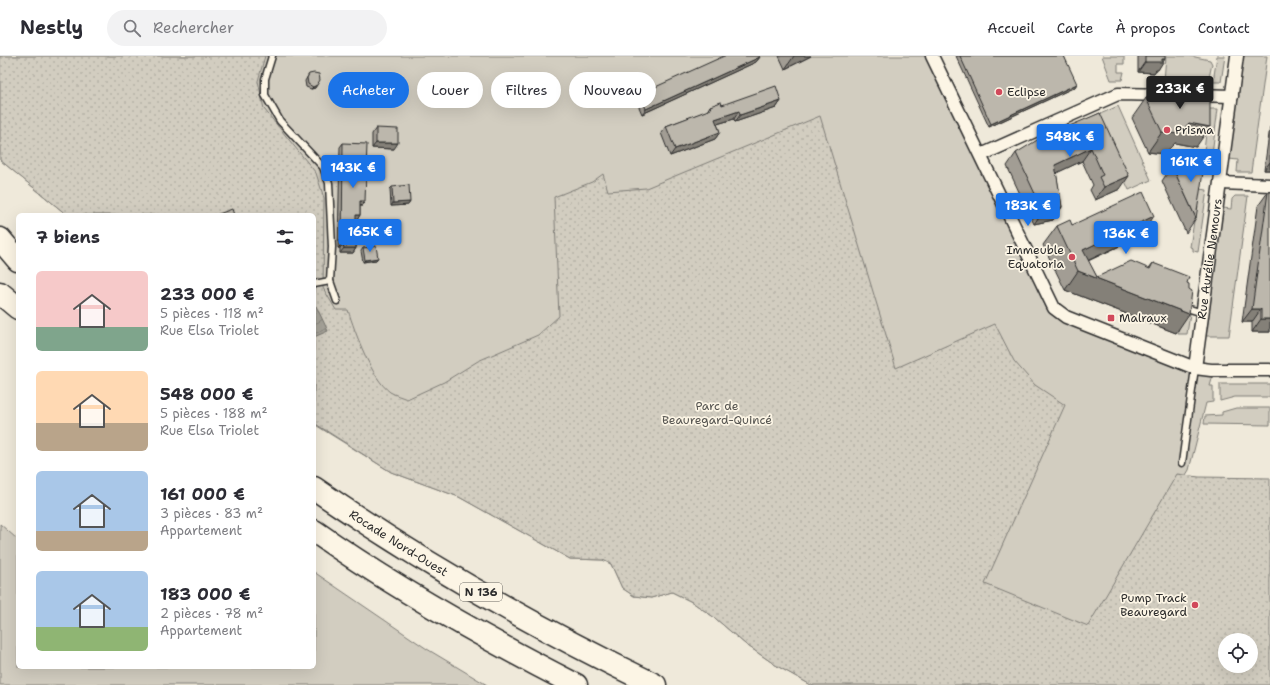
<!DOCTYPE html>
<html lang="fr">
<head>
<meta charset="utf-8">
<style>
	body { margin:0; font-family:"Shantell Sans",sans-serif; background:#f2f2f3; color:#2b2b33; height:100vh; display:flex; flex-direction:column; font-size:15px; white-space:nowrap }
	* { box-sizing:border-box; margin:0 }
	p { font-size:13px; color:#7c7c81 }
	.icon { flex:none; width:22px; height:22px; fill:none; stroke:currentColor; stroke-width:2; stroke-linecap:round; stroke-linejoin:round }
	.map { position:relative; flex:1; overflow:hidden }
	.side { position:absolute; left:16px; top:157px; width:300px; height:456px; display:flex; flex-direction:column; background:#fff; border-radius:6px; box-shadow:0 4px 16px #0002 }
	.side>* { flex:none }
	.hud { position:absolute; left:328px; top:16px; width:380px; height:36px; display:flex; gap:8px }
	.buttons { position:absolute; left:1218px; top:577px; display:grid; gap:8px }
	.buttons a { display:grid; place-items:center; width:40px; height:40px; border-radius:50%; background:#fff; box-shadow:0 4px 16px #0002; font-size:20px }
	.price { position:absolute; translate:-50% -34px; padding:0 9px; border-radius:4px; background:#1a73e8; color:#fff; font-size:13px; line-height:26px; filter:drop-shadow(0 1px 2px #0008) }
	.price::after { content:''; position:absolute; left:50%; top:24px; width:12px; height:9px; margin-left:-6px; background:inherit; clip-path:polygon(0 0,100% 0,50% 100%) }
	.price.current { background:#222; color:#fff }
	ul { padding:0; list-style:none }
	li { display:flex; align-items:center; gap:12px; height:100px; padding:0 20px }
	li span { display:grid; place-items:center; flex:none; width:112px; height:80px; border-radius:6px; color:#555 }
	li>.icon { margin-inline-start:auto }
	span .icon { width:48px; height:48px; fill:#fffc; stroke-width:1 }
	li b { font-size:17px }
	h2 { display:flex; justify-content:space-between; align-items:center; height:48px; padding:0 20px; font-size:17px }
	.pill { padding:0 14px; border-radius:18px; background:#fff; box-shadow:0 4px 16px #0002; font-size:14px; line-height:36px }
	.pill.current { background:#1a73e8; color:#fff }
	header { display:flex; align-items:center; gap:24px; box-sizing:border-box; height:56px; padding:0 20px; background:#fff; border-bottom:1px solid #e1e1e2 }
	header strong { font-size:19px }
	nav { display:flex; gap:22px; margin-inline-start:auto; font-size:14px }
	.search { width:280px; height:36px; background:#f2f2f3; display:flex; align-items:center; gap:10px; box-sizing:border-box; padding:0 14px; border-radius:22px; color:#7c7c81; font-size:15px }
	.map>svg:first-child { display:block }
</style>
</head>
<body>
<header>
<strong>Nestly</strong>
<div class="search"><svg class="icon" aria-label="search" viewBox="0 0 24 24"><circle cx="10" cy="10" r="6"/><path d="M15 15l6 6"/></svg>Rechercher</div>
<nav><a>Accueil</a><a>Carte</a><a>À propos</a><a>Contact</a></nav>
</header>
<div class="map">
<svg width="1270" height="629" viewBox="0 0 1270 629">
	<defs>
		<pattern id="park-dots" width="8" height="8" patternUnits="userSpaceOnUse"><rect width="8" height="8" fill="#d2cdc0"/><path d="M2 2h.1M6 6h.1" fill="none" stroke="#b4b0a5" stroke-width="1.8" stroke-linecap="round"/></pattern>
		<pattern id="water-waves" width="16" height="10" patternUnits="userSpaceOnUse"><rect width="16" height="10" fill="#a6a399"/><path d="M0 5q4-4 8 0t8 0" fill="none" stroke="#87857d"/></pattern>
	</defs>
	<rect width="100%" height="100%" fill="#efe9da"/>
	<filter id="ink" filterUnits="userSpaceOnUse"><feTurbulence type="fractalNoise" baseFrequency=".025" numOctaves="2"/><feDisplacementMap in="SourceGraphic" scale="8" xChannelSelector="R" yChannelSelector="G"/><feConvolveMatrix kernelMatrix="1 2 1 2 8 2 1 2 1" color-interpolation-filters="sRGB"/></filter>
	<g filter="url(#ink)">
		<!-- green -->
		<g fill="#d2cdc0" stroke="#7e7c76">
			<polygon points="0,0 936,0 1053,248 1195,312 1214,316 1210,330 1213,330 1213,346 1206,347 1189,414 1057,629 811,629 777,610 745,588 715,562 692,546 672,536 651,542 634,540 622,532 611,508 603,504 570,503 459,441 391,416 314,368 314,159 67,159 0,104"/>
			<polygon points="1102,0 1124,0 1124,8 1118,8 1118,16 1124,16 1122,24 1111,24"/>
			<polygon points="1166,0 1190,0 1210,4 1212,8 1208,26 1164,25"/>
			<polygon points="1217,0 1225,0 1221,26 1213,26"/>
			<polygon points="1243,0 1267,0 1251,116 1237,116 1238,104 1229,103"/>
			<polygon points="1118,50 1151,124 1129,134 1096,60"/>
			<polygon points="1209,53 1218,53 1210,112 1202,111"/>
			<polygon points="1199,133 1207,134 1198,196 1193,195 1193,192 1190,191"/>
			<polygon points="1235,140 1248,140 1229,280 1206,280 1223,152 1231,153 1232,143"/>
			<polygon points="1181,257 1190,258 1187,278 1178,278"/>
			<polygon points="1220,328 1270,328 1270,341 1235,341 1220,345"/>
			<polygon points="1236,352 1270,352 1270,369 1204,368 1205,360 1222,359 1222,356"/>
			<polygon points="0,468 16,482 18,480 18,611 314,611 314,516 427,593 487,629 0,629"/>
		</g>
		<!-- park -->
		<path fill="url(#park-dots)" stroke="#7e7c76" fill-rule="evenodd" d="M0,0h265l-7,25 6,28 52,64 8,25 -1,90 13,22h12c7,22 23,68 42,82 5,3 12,5 17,7l37,-17 34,-21 60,-26 21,-19 -5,-119 38,-15 11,-8 5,17 38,-3 174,-72 76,252 99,-44 19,37 21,24 30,20 -80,179 103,42 89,-152 22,3 71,1v207h-459l-34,-19 -32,-22 -30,-26 -23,-16 -20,-10 -21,6 -17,-2 -12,-8 -11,-24 -8,-4 -33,-1 -111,-62 -68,-25 -77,-49v-208h-247l-67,-55zM1225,584h26v26h-26z"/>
		<!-- water -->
		<polygon fill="url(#water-waves)" stroke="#75736d" points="316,250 328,275 314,281 314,251"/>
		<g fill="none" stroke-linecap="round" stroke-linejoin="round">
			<defs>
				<g id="lane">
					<polyline points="272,0 265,23 265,39 280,65 323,111 329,127 332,191 330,225 337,245"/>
					<polyline points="314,228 330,225"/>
					<polyline points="1183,251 1203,257"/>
					<polyline points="1182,407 1195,312"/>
				</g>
				<g id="street">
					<polyline points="932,0 1054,252 1066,261 1195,312 1211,314 1270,314"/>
					<polyline points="1195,39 1232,40"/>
					<polyline points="981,99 1118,38 1168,39"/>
					<polyline points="1221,127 1270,129"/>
					<path id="s1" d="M1195,312l42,-312"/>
				</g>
				<g id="highway">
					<polyline points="0,183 18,204"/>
					<polyline points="0,237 18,252"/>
					<path id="s2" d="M314,432c108,75 223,140 341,197"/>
					<path d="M314,475c81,57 174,109 262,154"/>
				</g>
			</defs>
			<!-- lane casing -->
			<use href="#lane" stroke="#2b2b2b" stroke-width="9"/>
			<!-- street casing -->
			<use href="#street" stroke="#2b2b2b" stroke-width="15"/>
			<!-- highway casing -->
			<use href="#highway" stroke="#2b2b2b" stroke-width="25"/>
			<!-- lane -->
			<use href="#lane" stroke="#fcf5e5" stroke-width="6"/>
			<!-- street -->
			<use href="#street" stroke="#fcf5e5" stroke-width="12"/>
			<!-- highway -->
			<use href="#highway" stroke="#fcf5e5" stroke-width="22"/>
		</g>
		<!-- wall -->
		<g fill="#a29d94" stroke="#2b2b2b">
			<polygon points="779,0 811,0 785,13"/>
			<polygon points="956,0 1064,0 1075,31 989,71"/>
			<polygon points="1138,0 1165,0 1158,14 1156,14 1154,17 1138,16"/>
			<polygon points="760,1 756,6 642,58 636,44 640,38"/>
			<polygon points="309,18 315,32 311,33 306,31 305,25"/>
			<polygon points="1146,42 1196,91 1175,87 1164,98 1148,96 1132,62"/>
			<polygon points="781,45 776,52 735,66 734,63 717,68 720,76 715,83 670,100 661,77 666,70 707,55 710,50"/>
			<polygon points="1100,57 1120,133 1095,144 1090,134 1093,129 1082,105 1056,117 1062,151 1053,164 1034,168 1007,110 1016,97"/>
			<polygon points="1270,71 1270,114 1264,114"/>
			<polygon points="376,72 394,93 372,92 372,78"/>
			<polygon points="343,87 362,150 360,150 360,159 357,164 356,164 356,192 353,197 340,197 340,192 338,192 340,91"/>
			<polygon points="1172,110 1196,162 1186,177 1162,125"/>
			<polygon points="392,131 410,146 408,149 391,150 390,133"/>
			<polygon points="1268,136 1270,276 1252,276 1252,266 1242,266 1258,150"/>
			<polygon points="1072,169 1141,180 1088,205 1097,221 1149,212 1153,207 1187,227 1176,277 1065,234 1043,189 1057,170"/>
			<polygon points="363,192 376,204 363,206 361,195"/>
		</g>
		<!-- shaded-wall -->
		<g fill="#848078" stroke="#2b2b2b">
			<polygon points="794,0 811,0 785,13"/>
			<polygon points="760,1 756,6 642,58 646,53"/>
			<polygon points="1162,3 1165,3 1158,14 1156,14 1154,17 1138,16 1145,6"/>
			<polygon points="1077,28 1075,31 989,71 991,68"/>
			<polygon points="317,29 315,32 311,33 313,31"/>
			<polygon points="781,45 776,52 735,66 740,59"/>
			<polygon points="739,55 734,63 710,70 715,63"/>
			<polygon points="1189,67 1210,71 1196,91 1175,87 1164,98 1148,96 1162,76"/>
			<polygon points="720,76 715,83 670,100 675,93"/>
			<polygon points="376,87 398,87 394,93 372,92"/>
			<polygon points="1091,92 1082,105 1046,122 1055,109"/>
			<polygon points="1270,106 1270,114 1264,114"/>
			<polygon points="1129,120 1120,133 1095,144 1104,131"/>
			<polygon points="360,145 365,145 362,150 357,149"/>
			<polygon points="410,146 408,149 391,150 393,147"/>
			<polygon points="1062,151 1053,164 1034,168 1043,155"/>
			<polygon points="356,159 360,159 357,164 353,164"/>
			<polygon points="1154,160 1141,180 1076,210 1083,194"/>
			<polygon points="342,188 343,188 340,192 338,192"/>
			<polygon points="344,192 356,192 353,197 340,197"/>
			<polygon points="378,202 376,204 363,206 365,204"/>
			<polygon points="1078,215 1189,258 1176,277 1065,234"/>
			<polygon points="1252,253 1261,253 1252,266 1242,266"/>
			<polygon points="1261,263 1270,263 1270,276 1252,276"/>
		</g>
		<!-- building -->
		<g fill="#bcb7ac" stroke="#2b2b2b">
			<polygon points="724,0 759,0 760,1 646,53 640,38"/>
			<polygon points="960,0 1064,0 1077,28 991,68"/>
			<polygon points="1145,0 1165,0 1165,3 1162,3 1162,6 1145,6"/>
			<polygon points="314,17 319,18 320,24 317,29 313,31 308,28 307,22 309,18"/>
			<polygon points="776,30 781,45 740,59 739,55 715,63 720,76 675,93 666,70 711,53 710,50 721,46 722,49"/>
			<polygon points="1159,36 1210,36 1210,71 1189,67 1178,78 1162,76 1146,42"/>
			<polygon points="1100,57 1129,120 1104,131 1099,121 1103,119 1091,92 1055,109 1062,151 1043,155 1016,97 1039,83"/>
			<polygon points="376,72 398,73 398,87 376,87"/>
			<polygon points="343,87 367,88 365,145 360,145 360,159 356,159 356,192 344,192 343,188 342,188"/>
			<polygon points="1172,110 1204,110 1196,162"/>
			<polygon points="409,129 410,146 393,147 392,131"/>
			<polygon points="1143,136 1154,160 1083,194 1097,221 1131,205 1150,213 1153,207 1189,221 1187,227 1189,228 1189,233 1192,235 1189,258 1078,215 1057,170 1070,164 1072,169"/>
			<polygon points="1268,136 1270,136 1270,263 1261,263 1261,253 1252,253"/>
			<polygon points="232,153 234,159 216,159"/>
			<polygon points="376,190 378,202 365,204 363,192"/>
		</g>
	</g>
	<!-- markers -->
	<g fill="#d1495b" stroke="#fcf5e5" stroke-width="1.5">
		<circle cx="999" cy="36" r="4"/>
		<circle cx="1167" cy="74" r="4"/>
		<circle cx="1072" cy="201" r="4"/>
		<rect x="1107" y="258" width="8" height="8" rx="2"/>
		<circle cx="1195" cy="549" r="4"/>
	</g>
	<g text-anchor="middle" stroke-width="3.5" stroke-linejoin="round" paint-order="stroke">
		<!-- shield labels -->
		<rect fill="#fcf5e5" stroke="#6a6863" stroke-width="1" x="460" y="527" width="42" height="18" rx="3"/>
		<g font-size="11" font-weight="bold" fill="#2b2b2b">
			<text x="481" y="540">N 136</text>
		</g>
		<!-- poi labels -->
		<g font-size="12" fill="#2b2b2b" stroke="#fcf5e5" text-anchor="start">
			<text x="1007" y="40">Eclipse</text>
			<text x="1175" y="78">Prisma</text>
			<text x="1064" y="198" text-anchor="end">Immeuble<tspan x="1064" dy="14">Equatoria</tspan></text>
			<text x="1119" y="266">Malraux</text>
			<text x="1187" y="546" text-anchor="end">Pump Track<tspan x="1187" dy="14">Beauregard</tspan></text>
		</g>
		<!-- street labels -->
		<g font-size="12" fill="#2b2b2b" stroke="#fcf5e5">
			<text dy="4" stroke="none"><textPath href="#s1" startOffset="110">Rue Aurélie Nemours</textPath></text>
			<text dy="4" stroke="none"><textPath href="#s2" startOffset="101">Rocade Nord-Ouest</textPath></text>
		</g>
		<!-- park labels -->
		<g font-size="12" fill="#555450" stroke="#fcf5e5">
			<text x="717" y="354">Parc de<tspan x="717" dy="14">Beauregard-Quincé</tspan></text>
		</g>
	</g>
</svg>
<div class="buttons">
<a><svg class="icon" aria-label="locate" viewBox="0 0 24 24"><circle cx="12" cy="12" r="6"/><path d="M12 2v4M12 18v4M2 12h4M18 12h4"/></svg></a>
</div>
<b class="price current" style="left:1180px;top:54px">233K €</b>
<b class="price" style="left:1070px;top:102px">548K €</b>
<b class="price" style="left:1191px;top:127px">161K €</b>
<b class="price" style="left:353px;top:133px">143K €</b>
<b class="price" style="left:1028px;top:171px">183K €</b>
<b class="price" style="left:370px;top:197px">165K €</b>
<b class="price" style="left:1126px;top:199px">136K €</b>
<div class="hud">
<a class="pill current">Acheter</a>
<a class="pill">Louer</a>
<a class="pill">Filtres</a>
<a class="pill">Nouveau</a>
</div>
<section class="side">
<h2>7 biens<svg class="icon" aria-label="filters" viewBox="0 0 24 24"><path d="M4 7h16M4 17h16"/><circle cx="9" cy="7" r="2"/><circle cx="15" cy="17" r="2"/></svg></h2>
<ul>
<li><span style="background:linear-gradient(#f6c9c9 70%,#7fa58c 0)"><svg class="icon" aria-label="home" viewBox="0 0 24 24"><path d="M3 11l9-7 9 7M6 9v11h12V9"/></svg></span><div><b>233 000 €</b><p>5 pièces · 118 m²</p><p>Rue Elsa Triolet</p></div></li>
<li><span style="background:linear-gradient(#ffd9b3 65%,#b9a48a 0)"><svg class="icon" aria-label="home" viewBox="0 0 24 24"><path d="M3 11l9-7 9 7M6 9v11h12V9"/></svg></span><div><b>548 000 €</b><p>5 pièces · 188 m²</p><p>Rue Elsa Triolet</p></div></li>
<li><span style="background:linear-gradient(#a9c7e8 75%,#b9a48a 0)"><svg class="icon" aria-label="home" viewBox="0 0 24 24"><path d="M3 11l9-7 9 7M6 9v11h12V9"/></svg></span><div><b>161 000 €</b><p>3 pièces · 83 m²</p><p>Appartement</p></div></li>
<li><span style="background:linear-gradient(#a9c7e8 70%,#8fb573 0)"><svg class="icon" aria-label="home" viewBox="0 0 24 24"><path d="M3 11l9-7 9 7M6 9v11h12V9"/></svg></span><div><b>183 000 €</b><p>2 pièces · 78 m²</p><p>Appartement</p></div></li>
</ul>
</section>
</div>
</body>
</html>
